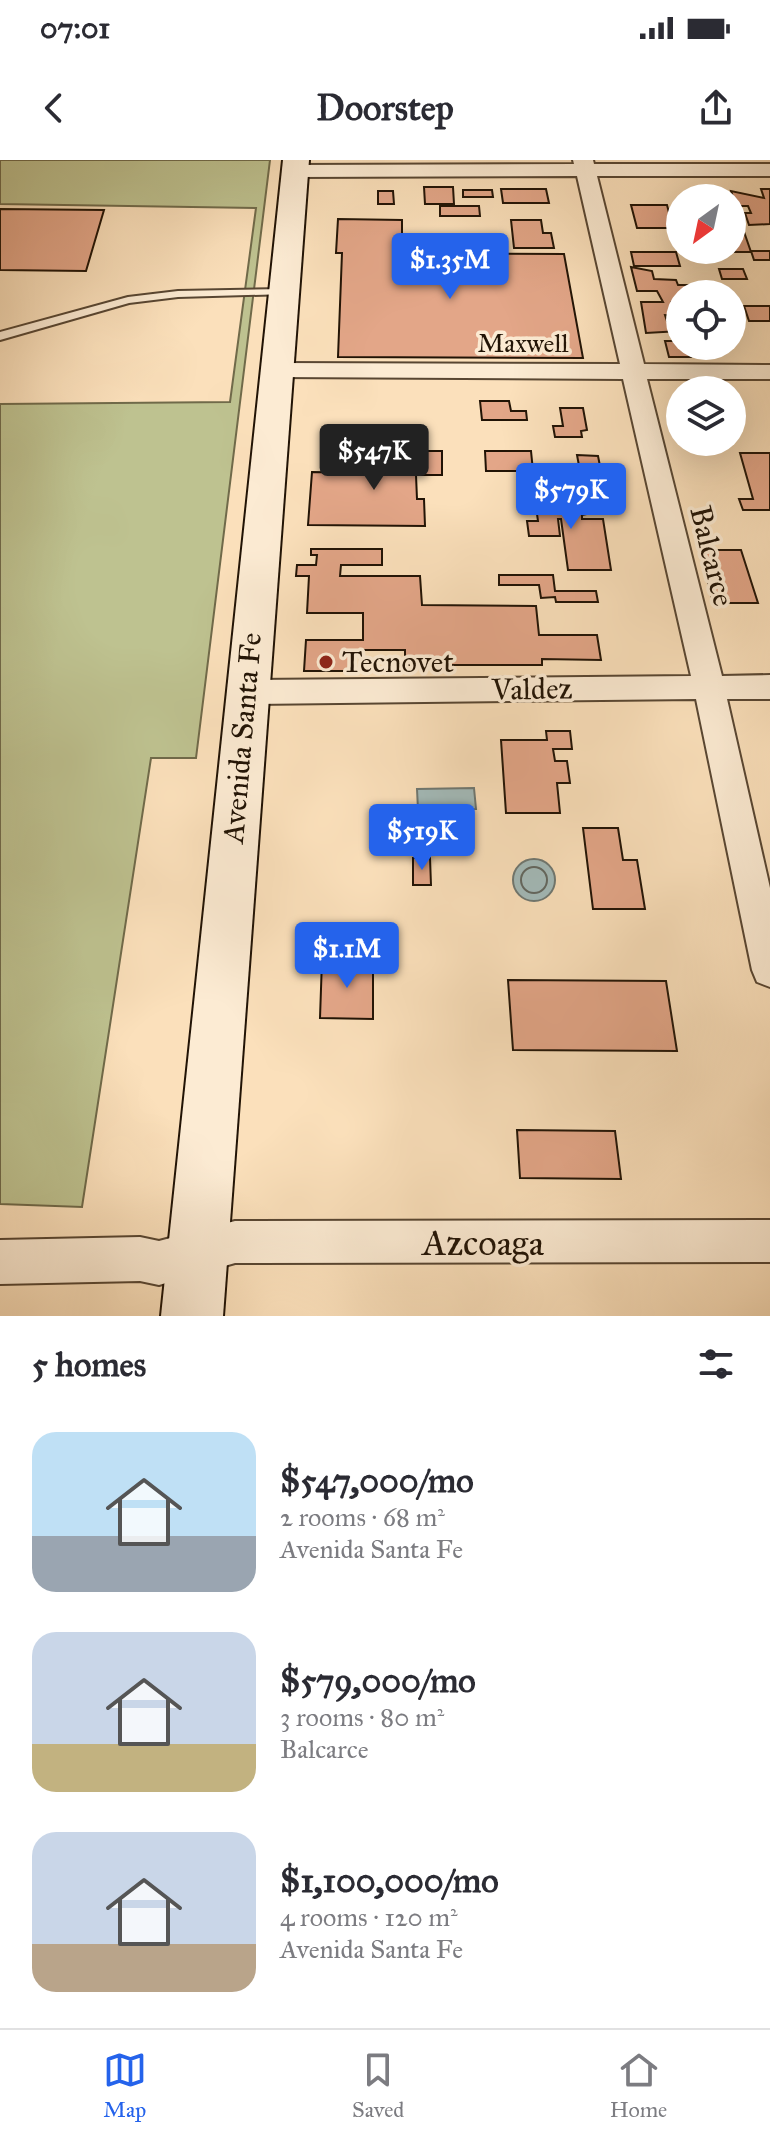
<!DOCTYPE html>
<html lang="en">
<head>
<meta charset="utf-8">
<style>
	body { margin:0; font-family:"IM FELL Great Primer",serif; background:#f2f2f3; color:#2b2b33; height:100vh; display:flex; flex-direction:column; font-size:30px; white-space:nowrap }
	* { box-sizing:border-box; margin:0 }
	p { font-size:26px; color:#7c7c81 }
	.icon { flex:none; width:44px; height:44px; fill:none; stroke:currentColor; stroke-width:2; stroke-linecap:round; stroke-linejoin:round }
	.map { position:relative; height:1156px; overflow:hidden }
	.sheet { display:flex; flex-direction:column; background:#fff; flex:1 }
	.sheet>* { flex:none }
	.needle { width:52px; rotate:213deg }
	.controls { position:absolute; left:666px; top:24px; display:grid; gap:16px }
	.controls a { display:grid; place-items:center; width:80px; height:80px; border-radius:50%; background:#fff; box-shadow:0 8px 32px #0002; font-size:40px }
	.price { position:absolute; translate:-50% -68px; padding:0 18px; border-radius:8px; background:#2563eb; color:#fff; font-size:26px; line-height:52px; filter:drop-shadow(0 2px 4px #0008) }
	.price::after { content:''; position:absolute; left:50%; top:48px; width:24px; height:18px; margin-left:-12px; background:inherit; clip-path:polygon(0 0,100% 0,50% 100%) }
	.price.active { background:#222; color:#fff }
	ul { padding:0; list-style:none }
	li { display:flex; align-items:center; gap:24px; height:200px; padding:0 32px }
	li span { display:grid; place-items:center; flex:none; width:224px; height:160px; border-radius:24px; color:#555 }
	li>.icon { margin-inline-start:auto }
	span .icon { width:96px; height:96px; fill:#fffc; stroke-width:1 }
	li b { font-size:34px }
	h2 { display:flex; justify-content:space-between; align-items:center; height:96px; padding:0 32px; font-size:34px }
	.status { display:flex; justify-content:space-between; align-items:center; height:56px; padding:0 40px; background:#fff; direction:ltr }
	.status svg { height:22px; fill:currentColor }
	header { display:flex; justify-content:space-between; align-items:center; height:104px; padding:0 32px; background:#fff; font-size:36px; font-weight:800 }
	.tabs { display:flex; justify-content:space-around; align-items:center; height:112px; border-top:2px solid #e1e1e2; background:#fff; font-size:22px; color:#7c7c81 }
	.tabs a { display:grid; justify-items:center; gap:4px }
	.tabs .active { color:#2563eb }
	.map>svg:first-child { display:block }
</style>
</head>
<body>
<div class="status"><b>07:01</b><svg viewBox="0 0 49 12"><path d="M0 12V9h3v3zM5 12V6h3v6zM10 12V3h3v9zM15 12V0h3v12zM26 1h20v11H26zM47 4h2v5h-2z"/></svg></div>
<header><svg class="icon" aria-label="back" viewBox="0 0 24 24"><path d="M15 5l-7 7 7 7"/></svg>Doorstep<svg class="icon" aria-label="share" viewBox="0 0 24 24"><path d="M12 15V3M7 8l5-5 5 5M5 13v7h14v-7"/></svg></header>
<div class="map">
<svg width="770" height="1156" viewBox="0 0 770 1156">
	<rect width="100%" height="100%" fill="#fbe0bb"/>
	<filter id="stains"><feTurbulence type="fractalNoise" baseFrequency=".0025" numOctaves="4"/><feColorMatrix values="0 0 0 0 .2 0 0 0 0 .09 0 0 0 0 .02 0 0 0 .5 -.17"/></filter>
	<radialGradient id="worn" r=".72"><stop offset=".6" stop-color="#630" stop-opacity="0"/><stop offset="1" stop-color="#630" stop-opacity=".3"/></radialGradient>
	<!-- green -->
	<polygon fill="#bec290" stroke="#706a4a" stroke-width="2" points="0,0 270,0 196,598 151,598 82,1047 0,1044 0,244 230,242 256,48 0,44"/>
	<!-- water -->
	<g fill="#a3bbba" stroke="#6f7872" stroke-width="2">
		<polygon points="474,628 476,649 418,650 417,629"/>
		<circle cx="534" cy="720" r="21"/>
	</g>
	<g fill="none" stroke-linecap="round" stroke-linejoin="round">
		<!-- shore -->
		<circle stroke="#626760" stroke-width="2" cx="534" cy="720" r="13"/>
	</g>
	<!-- building -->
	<g fill="#e3a688" stroke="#211305" stroke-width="2">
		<polygon points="424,27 453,27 454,44 425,44"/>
		<polygon points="501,29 546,29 549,43 503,43"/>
		<polygon points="761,29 770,29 770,64 749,65 745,53 751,53 748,46 736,46 731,31 764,38"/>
		<polygon points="463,30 492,30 493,37 463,37"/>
		<polygon points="378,31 393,31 394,44 378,44"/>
		<polygon points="631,45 667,45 673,68 637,68"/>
		<polygon points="440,46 479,46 480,56 440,56"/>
		<polygon points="0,49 104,50 86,111 0,110"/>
		<polygon points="338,59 402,60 402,93 564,94 583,198 338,197 342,93 336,93"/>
		<polygon points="511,60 541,60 543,73 551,73 554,88 514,88"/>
		<polygon points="732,68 743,69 751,92 722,92 732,90"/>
		<polygon points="751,91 770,91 770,100 754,100"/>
		<polygon points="631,92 676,92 680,106 634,106"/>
		<polygon points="631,107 652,111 654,119 676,120 678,125 713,125 716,134 680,134 680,142 672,142 680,156 665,155 667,161 679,161 680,171 646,173 641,142 663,142 657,131 637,131"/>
		<polygon points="719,109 743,109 747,119 722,119"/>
		<polygon points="744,146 770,146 770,161 749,161"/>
		<polygon points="665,181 680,181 680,186 688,186 691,197 669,197"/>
		<polygon points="480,241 509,241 511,251 526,251 527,260 482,260"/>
		<polygon points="560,248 583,248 587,270 581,271 582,277 555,277 553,266 563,266"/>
		<polygon points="370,291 442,291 442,315 416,315 417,339 424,339 425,366 308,365 312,312 369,313"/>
		<polygon points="485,291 531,291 533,311 486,311"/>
		<polygon points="740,293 770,293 770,350 743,350 739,339 753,339"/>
		<polygon points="577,295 598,296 601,311 580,311"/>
		<polygon points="527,337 584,337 587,354 582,355 582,359 603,359 611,410 568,410 561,359 558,359 560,376 529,376 527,361 538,361 537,354 529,354"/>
		<polygon points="311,389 382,389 382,405 341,405 340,416 420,416 422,445 536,446 539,475 597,475 601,500 542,499 542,505 405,505 405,490 352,490 352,511 304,511 306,480 363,480 363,453 307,453 309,416 296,416 297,405 316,405 317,395 311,395"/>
		<polygon points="700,390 741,390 758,443 713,443"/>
		<polygon points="499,415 553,415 555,431 596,431 598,442 556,442 555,437 541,438 539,425 499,425"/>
		<polygon points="546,571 570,571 572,589 553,589 555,601 567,601 570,623 557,623 560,653 506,653 501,580 547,580"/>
		<polygon points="583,668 618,668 623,700 637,700 645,749 593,749"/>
		<polygon points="413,698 430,698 431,725 413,725"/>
		<polygon points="322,800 373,801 373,859 320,858"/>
		<polygon points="508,820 666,821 677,891 513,890"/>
		<polygon points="517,970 615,971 621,1019 520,1018"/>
	</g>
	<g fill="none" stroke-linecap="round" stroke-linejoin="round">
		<defs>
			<polygon id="lane" points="284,129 290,132 288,134 178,137 129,143 0,180 0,172 128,137 178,131"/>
			<g id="street">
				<polygon points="573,0 593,0 594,4 770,4 770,16 597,16 644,204 770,205 770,219 647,219 722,516 770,515 770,539 727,539 770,728 770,827 757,822 752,810 696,539 246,544 235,540 230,532 235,524 246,520 691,516 623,219 276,217 264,210 276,203 620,204 577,16 295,17 285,11 295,5 574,4"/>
				<polygon points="770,1060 770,1102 235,1103 159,1125 140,1121 0,1124 0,1080 140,1077 159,1081 235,1061"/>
			</g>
			<polygon id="secondary" points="283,0 309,0 223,1156 161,1156"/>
		</defs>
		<!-- lane casing -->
		<use href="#lane" stroke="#584632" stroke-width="4"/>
		<!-- street casing -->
		<use href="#street" stroke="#584632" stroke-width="4"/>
		<!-- secondary casing -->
		<use href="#secondary" stroke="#211305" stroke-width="4"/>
		<!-- lane -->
		<use href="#lane" fill="#fcebd3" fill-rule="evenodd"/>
		<!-- street -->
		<use href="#street" fill="#fcebd3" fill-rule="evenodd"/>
		<!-- secondary -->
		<use href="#secondary" fill="#fcebd3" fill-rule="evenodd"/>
	</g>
	<!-- markers -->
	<circle fill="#8f2418" stroke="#fcebd3" stroke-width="3" cx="326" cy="502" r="8"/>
	<g text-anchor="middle" stroke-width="7" stroke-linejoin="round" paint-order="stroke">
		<!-- far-street labels -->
		<g font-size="26" fill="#211305" stroke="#fcebd3">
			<text x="523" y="192">Maxwell</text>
		</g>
		<!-- street labels -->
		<g font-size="30" fill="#211305" stroke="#fcebd3">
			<text transform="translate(712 396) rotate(76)" y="10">Balcarce</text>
			<text transform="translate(532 529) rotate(-1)" y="10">Valdez</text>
			<text transform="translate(242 578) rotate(-85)" y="10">Avenida Santa Fe</text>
		</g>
		<!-- poi labels -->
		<g font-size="30" fill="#211305" stroke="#fcebd3" text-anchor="start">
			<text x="342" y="512">Tecnovet</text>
		</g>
		<!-- near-street labels -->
		<g font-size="36" fill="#211305" stroke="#fcebd3">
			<text x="483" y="1095">Azcoaga</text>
		</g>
	</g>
	<rect width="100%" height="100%" filter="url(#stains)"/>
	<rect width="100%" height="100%" fill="url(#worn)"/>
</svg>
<div class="controls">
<a><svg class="needle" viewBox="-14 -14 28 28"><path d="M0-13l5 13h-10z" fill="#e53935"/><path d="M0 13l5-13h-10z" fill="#7c7c81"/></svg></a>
<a><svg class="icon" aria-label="locate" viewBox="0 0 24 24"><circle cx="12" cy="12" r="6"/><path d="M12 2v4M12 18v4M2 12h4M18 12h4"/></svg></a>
<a><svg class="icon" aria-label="layers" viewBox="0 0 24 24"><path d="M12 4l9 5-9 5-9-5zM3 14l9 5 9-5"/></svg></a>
</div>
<b class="price" style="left:450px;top:141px">$1.35M</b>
<b class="price active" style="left:374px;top:332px">$547K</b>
<b class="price" style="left:571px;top:371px">$579K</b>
<b class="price" style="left:422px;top:712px">$519K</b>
<b class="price" style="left:347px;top:830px">$1.1M</b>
</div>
<section class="sheet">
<h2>5 homes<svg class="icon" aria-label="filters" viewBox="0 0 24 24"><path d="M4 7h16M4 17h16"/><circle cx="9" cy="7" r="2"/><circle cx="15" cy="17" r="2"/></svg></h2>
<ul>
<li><span style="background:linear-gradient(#bfe0f5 65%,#9aa5b1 0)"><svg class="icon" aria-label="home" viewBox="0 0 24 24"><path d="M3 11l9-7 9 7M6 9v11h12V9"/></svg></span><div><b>$547,000/mo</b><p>2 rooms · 68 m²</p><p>Avenida Santa Fe</p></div></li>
<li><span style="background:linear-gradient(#c9d6e8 70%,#c2b280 0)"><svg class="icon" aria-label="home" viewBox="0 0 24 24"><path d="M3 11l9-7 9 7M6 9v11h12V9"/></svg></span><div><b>$579,000/mo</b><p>3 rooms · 80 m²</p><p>Balcarce</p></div></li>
<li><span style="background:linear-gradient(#c9d6e8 70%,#b9a48a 0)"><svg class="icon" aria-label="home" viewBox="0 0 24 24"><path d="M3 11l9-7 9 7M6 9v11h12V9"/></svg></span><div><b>$1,100,000/mo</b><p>4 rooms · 120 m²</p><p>Avenida Santa Fe</p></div></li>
</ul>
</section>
<nav class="tabs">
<a class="active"><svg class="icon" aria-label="map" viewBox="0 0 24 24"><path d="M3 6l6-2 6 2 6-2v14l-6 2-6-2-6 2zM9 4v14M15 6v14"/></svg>Map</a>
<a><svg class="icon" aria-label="saved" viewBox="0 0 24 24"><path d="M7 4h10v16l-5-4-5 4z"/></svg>Saved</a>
<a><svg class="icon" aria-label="home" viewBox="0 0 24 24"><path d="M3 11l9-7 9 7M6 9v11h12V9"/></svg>Home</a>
</nav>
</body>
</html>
